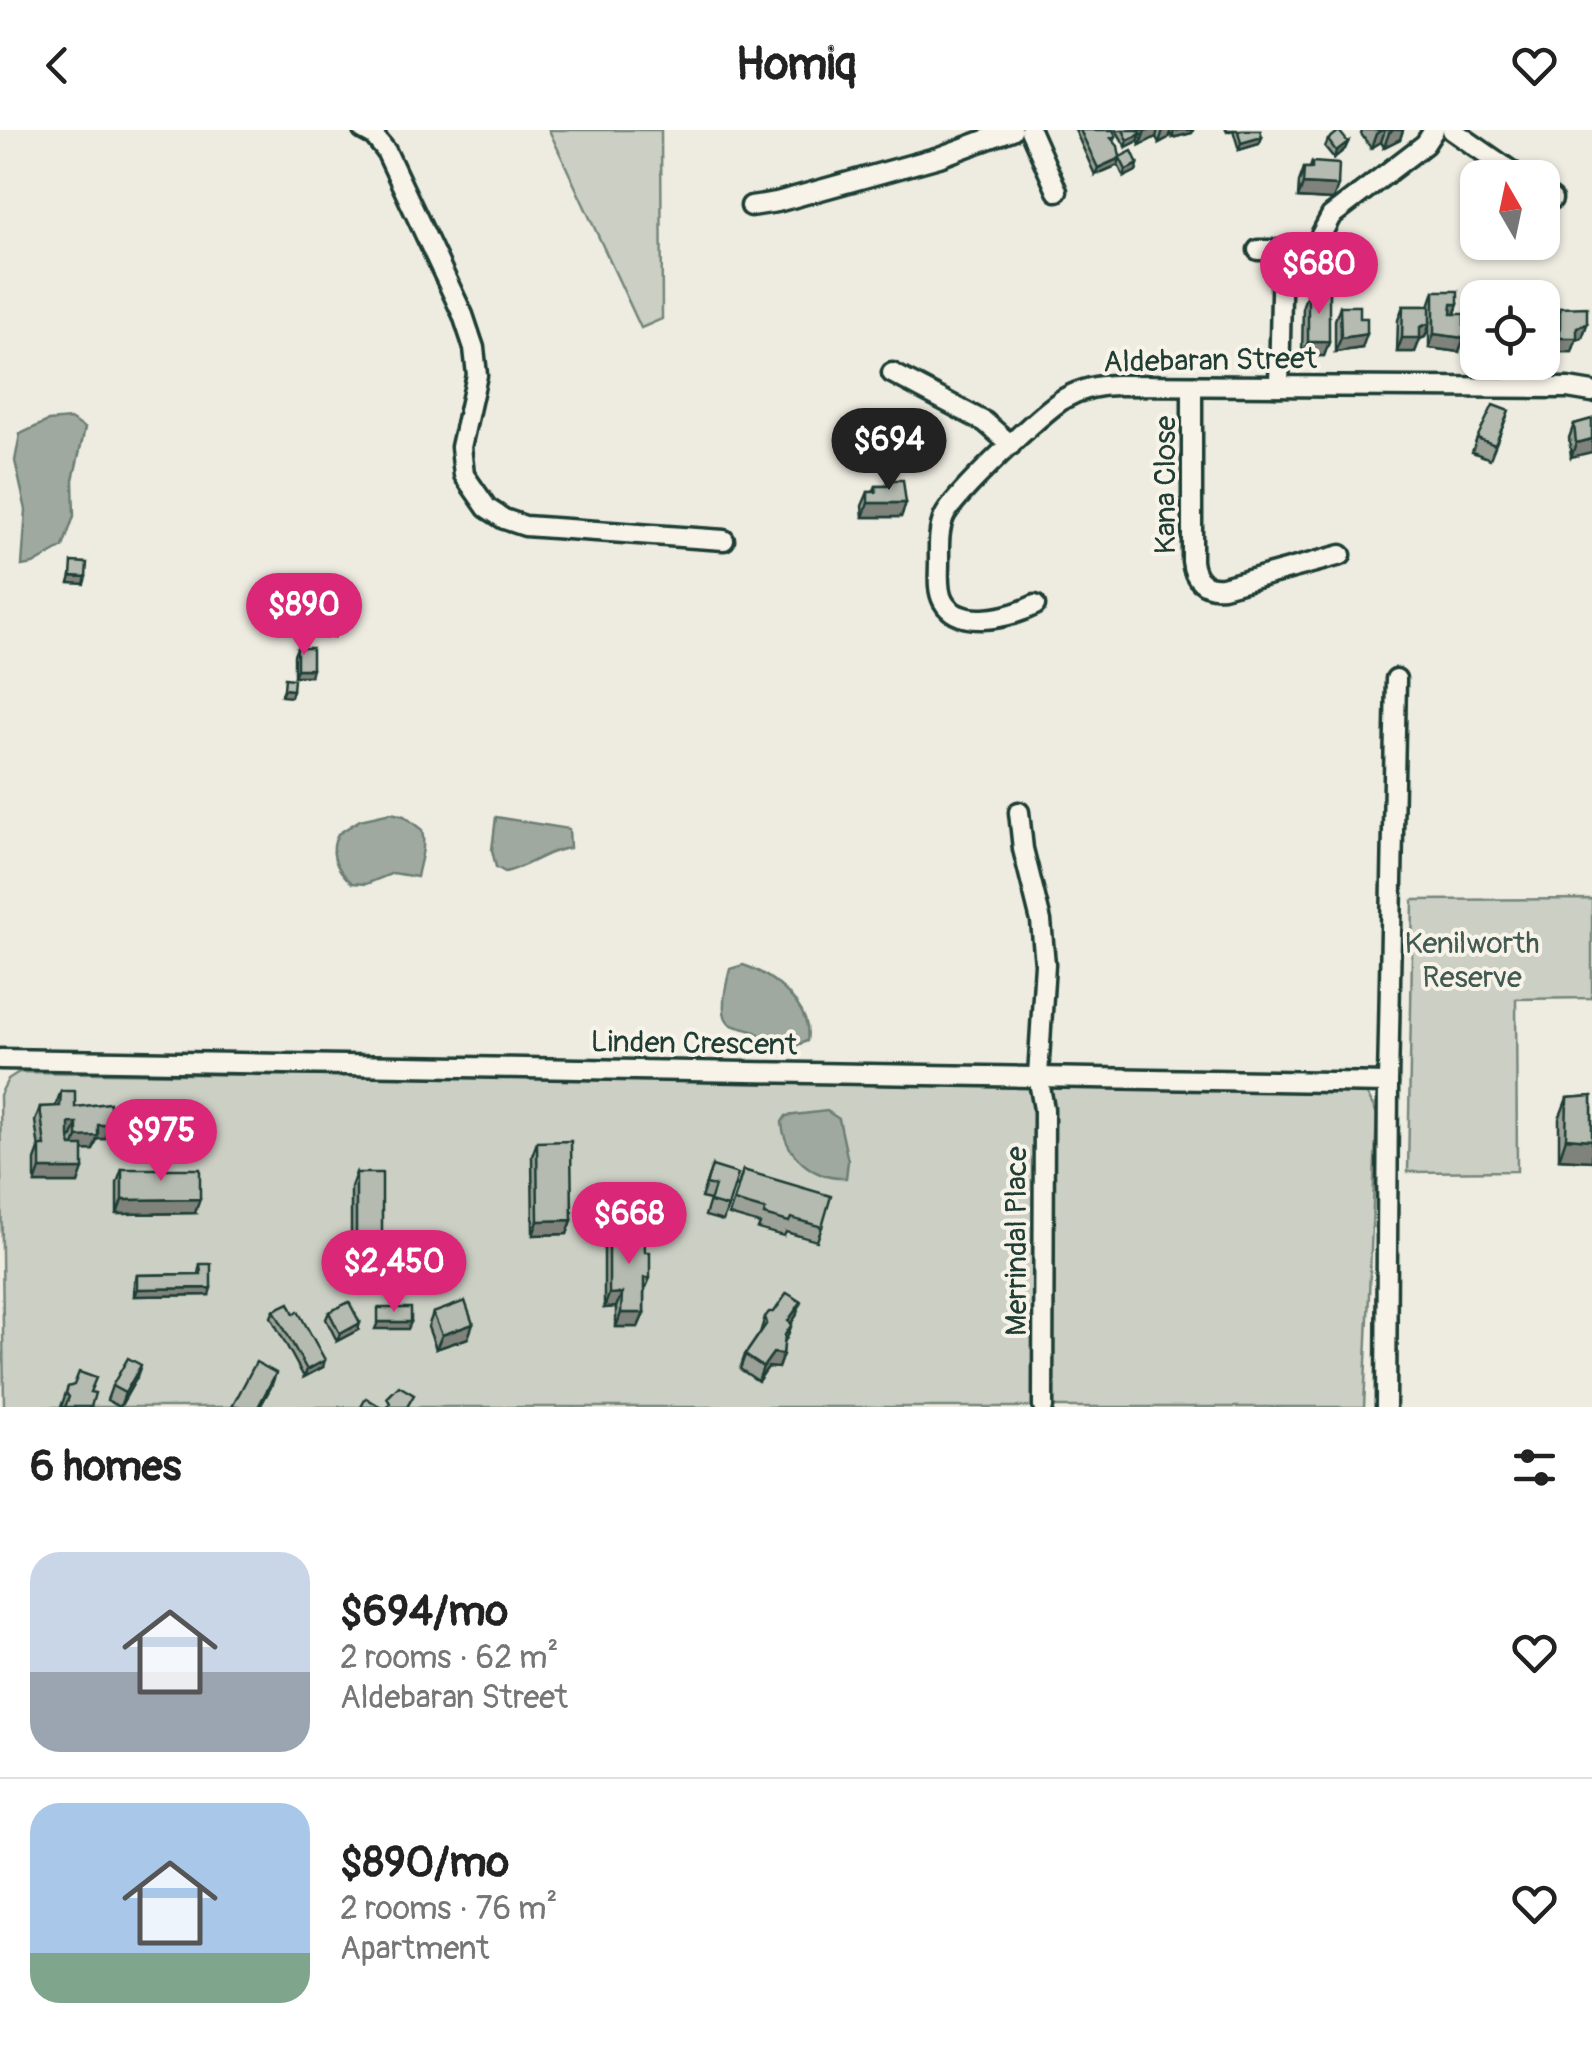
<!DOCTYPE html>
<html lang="en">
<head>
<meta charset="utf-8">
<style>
	body { margin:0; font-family:Pangolin,sans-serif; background:#f2f2f2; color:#222; height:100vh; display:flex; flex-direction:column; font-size:38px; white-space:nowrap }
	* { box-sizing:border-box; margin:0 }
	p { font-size:32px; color:#767676 }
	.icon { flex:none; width:55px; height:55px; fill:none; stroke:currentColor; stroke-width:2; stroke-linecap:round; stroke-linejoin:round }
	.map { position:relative; height:1277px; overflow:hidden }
	.details { display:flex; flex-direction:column; background:#fff; flex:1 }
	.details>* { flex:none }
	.needle { width:65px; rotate:351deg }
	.controls { position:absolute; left:1460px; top:30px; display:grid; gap:20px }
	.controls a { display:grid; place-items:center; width:100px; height:100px; border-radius:20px; background:#fff; box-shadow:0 2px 8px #0004; font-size:50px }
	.price { position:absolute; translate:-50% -85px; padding:0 22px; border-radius:35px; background:#db2777; color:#fff; font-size:32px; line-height:65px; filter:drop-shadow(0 2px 5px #0008) }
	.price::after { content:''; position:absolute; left:50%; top:60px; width:30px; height:22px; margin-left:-15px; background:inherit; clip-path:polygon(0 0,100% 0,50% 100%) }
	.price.active { background:#222; color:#fff }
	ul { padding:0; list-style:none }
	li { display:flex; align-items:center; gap:30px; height:250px; padding:0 30px }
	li+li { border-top:2px solid #e0e0e0 }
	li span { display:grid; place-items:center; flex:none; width:280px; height:200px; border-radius:30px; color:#555 }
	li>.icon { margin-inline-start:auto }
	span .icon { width:120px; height:120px; fill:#fffc; stroke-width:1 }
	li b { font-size:42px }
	h2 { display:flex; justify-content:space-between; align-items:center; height:120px; padding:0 30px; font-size:42px }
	header { display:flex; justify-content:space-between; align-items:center; height:130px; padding:0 30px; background:#fff; font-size:45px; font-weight:700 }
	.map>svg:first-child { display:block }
</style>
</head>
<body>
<header><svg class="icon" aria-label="back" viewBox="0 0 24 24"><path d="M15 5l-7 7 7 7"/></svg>Homiq<svg class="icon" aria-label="heart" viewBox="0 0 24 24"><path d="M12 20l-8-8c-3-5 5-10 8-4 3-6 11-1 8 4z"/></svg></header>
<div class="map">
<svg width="1592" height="1277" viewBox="0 0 1592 1277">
	<rect width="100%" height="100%" fill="#eeece1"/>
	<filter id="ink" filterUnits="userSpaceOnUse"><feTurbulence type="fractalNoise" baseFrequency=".01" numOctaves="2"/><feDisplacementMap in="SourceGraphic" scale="20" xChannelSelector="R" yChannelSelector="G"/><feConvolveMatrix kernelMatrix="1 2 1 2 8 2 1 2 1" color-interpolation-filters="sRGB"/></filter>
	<g filter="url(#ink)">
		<!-- green -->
		<g fill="#cccfc4" stroke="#76867c" stroke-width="2.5">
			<polygon points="549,0 661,0 662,189 641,198"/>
			<polygon points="1592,769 1592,868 1516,869 1517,1041 1408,1042 1413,770"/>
			<polygon points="19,942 1351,958 1367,964 1377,984 1364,1277 4,1277 0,965 8,949"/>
		</g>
		<!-- water -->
		<g fill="#9fa99f" stroke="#6c7e74" stroke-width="2.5">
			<polygon points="70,289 85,298 73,350 74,386 63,417 33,434 22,436 26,380 15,331 20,304 48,291"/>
			<path d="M391,683l13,3 18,14c4,17 -2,30 -5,47l-24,-4 -27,11 -14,-1c-15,-13 -24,-30 -14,-49l22,-14z"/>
			<path d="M496,687l73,12 1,19c-25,3 -41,19 -65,24l-9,-5 -4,-17z"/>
			<path d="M743,835c29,9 70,42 64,76l-17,7 -19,-2c-22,-35 -63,7 -41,-77z"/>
			<path d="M827,981l12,8 9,42 -2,17c-33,2 -62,-24 -64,-56l4,-6z"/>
		</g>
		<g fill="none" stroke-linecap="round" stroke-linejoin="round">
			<defs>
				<g id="minor">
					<polyline points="363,0 374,6 386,21 463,185 474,218 477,245 461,317 464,345 487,378 504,389 525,396 724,410"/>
					<polyline points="1030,0 1057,61"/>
					<polyline points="1452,0 1521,48"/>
					<polyline points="1542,62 1552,69"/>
					<polyline points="751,76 777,72 939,27 1012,0"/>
					<polyline points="1258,120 1313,120 1331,86 1425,14 1434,0"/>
					<polyline points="892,243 985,292 1011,315"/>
					<path d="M1192,256v175c2,18 12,28 31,26l118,-32"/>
					<polyline points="1279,256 1282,120"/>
					<path d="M1035,475c-23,12 -76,26 -92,-4 -6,-11 -4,-26 -4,-39 0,-15 -1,-31 5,-45 9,-21 99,-106 121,-119 16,-9 33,-13 52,-13l451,3 24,4"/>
					<polyline points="1019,682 1023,719 1041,791 1045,834 1038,946 1044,979 1043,1277"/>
					<polyline points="0,929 1388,953"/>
					<polyline points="1386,1277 1388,953 1396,549"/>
				</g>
			</defs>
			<!-- minor casing -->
			<use href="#minor" stroke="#1f3d34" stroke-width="25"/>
			<!-- minor -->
			<use href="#minor" stroke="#f7f3e8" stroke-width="18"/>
		</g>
		<!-- wall -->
		<g fill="#9ca197" stroke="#1f3d34" stroke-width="2.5">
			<polygon points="1075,0 1113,0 1116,6 1114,11 1120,27 1138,34 1136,41 1124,47 1118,35 1095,45"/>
			<polygon points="1116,0 1193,0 1192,3 1172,8 1170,3 1168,8 1159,13 1156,7 1140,15 1138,11 1126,17"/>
			<polygon points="1226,0 1260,0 1262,7 1259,14 1239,20 1233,0 1227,2"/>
			<polygon points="1363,0 1403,0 1400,9 1384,17 1381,12 1371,18 1361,4"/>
			<polygon points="1328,10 1348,12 1345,19 1334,28 1325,17"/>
			<polygon points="1312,32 1333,70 1298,68 1299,52 1304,38 1310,38"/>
			<polygon points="1308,161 1329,212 1324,226 1302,226 1303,175"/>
			<polygon points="1434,161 1458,174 1455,184 1459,222 1429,218 1429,196 1425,207 1420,209 1415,222 1397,222 1398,190 1403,176 1429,176"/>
			<polygon points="1340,176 1362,218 1335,222 1335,190"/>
			<polygon points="1560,178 1587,194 1582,208 1576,210 1572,222 1555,222 1555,192"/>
			<polygon points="1509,281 1490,329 1472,322 1477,308"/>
			<polygon points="1592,289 1571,327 1569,308 1574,294"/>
			<polygon points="888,350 906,373 901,387 863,387 862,376 868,362 873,362 876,356 886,356"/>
			<polygon points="278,457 306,479 303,486 276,485 276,464"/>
			<polygon points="319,466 334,507 317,507 317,473"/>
			<polygon points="297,518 310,546 294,546 294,525"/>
			<polygon points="61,961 75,977 110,995 105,1009 97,1009 93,1020 83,1020 78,1053 35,1053 35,1030 39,1019 35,991 40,977 55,977"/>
			<polygon points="1592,966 1592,1031 1559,1029 1559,989 1567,968"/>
			<polygon points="537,1012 572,1090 567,1104 533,1105 532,1026"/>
			<polygon points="712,1036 728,1077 723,1091 705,1086 710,1070 701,1068"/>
			<polygon points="122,1039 195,1083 117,1084 117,1053"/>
			<polygon points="743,1040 822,1097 817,1111 786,1102 784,1106 758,1099 760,1094 729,1085"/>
			<polygon points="356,1043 377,1129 351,1129 351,1057"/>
			<polygon points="609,1097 645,1122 650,1148 644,1162 644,1183 638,1197 616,1197 616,1177 604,1178 604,1111"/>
			<polygon points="200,1134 209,1165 134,1166 134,1152 137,1145 198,1144"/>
			<polygon points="274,1180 323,1237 304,1247 271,1187"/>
			<polygon points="329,1182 358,1200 337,1211 326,1189"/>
			<polygon points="433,1183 468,1208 436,1219 428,1197"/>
			<polygon points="796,1186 791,1193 792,1194 787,1208 784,1212 783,1224 778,1238 768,1237 758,1251 740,1239 745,1225 760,1203 765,1187"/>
			<polygon points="136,1249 120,1277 107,1270 112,1256"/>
			<polygon points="68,1257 90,1262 91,1277 61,1277"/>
		</g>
		<!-- shaded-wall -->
		<g fill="#7f837b" stroke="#1f3d34" stroke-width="2.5">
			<polygon points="1148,0 1158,0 1156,7 1140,15 1145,1"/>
			<polygon points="1163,0 1171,0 1168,8 1159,13"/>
			<polygon points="1180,0 1193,0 1192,3 1172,8 1174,1"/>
			<polygon points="1382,0 1385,0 1381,12 1371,18 1376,4"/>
			<polygon points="1394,0 1403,0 1400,9 1384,17 1389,3"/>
			<polygon points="1141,4 1138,11 1126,17 1128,10"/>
			<polygon points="1262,7 1259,14 1239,20 1241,13"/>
			<polygon points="1348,12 1345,19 1334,28 1336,21"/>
			<polygon points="1120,28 1118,35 1095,45 1098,38"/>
			<polygon points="1138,34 1136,41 1124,47 1126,40"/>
			<polygon points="1303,54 1338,56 1333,70 1298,68"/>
			<polygon points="1452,174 1458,174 1453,188 1446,188"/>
			<polygon points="1430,193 1425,207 1420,209 1415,222 1397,222 1402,208 1420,197"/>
			<polygon points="1587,194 1582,208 1576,210 1572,222 1555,222 1560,208 1577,197"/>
			<polygon points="1547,200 1552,200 1547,214 1545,214 1542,220 1542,208"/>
			<polygon points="1367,204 1362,218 1335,222 1341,208"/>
			<polygon points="1434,204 1464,208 1459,222 1429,218"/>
			<polygon points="1308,212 1329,212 1324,226 1302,226"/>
			<polygon points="1592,309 1592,322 1571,327 1576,313"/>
			<polygon points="868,373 906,373 901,387 863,387"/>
			<polygon points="71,446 86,447 84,454 69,453"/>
			<polygon points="278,478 306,479 303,486 276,485"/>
			<polygon points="319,500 337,500 334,507 317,507"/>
			<polygon points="297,539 312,539 310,546 294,546"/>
			<polygon points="284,559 293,560 291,567 281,566"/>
			<polygon points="69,993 77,993 72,1007 64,1007"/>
			<polygon points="98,995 110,995 105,1009 97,1009 93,1020 72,1021 77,1007"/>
			<polygon points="1566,1008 1592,1010 1592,1031 1559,1029"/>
			<polygon points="40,1039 83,1039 78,1053 35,1053"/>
			<polygon points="200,1069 195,1083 117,1084 122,1070"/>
			<polygon points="572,1090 567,1104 533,1105 538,1091"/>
			<polygon points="356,1115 382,1115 377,1129 351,1129"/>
			<polygon points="211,1158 209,1165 134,1166 137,1159"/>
			<polygon points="622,1163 616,1177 604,1178 609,1164"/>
			<polygon points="801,1172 796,1186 783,1205 788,1191"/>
			<polygon points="621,1183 644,1183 638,1197 616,1197"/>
			<polygon points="378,1192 411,1192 408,1199 375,1199"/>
			<polygon points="360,1193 358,1200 337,1211 340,1204"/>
			<polygon points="473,1194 468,1208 436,1219 442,1205"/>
			<polygon points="773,1223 783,1224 778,1238 768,1237 758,1251 763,1237"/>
			<polygon points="325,1230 323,1237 304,1247 307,1240"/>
			<polygon points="141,1235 136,1249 120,1277 125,1263"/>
			<polygon points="276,1243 271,1257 260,1277 258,1277"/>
		</g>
		<!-- building -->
		<g fill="#b5bbb0" stroke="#1f3d34" stroke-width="2.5">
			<polygon points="1080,0 1113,0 1116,6 1111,8 1118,16 1120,27 1132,21 1138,34 1126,40 1120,28 1098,38"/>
			<polygon points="1123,0 1138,0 1141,4 1128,10"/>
			<polygon points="1242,0 1260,0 1262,7 1241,13 1238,1"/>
			<polygon points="1339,1 1348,12 1336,21 1328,10"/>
			<polygon points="1312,32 1339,34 1338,56 1303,54 1304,38 1312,38"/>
			<rect x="1308" y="161" width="21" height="51"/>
			<polygon points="1434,161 1458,161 1458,174 1452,174 1451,184 1464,184 1464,208 1434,204"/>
			<polygon points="1542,173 1552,174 1552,200 1547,200 1547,208 1542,208"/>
			<polygon points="1340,176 1360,176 1360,188 1367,188 1367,204 1341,208"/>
			<polygon points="1403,176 1430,176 1430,193 1420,197 1420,208 1402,208"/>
			<polygon points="1587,177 1587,194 1577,197 1577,208 1560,208 1560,178"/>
			<polygon points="1493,275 1509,281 1495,315 1477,308"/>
			<polygon points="1592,289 1592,309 1576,313 1574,294"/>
			<polygon points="888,350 903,350 906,373 868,373 868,362 876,362 876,356 888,356"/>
			<polygon points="72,432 87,433 86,447 71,446"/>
			<polygon points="278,457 306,457 306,479 278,478"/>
			<polygon points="319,466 336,466 337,500 319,500"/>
			<rect x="297" y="518" width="15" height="21"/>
			<polygon points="285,548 294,549 293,560 284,559"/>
			<polygon points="61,961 75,961 75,977 110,973 110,995 98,995 98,1006 77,1007 77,993 69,993 69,1007 71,1016 83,1016 83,1039 40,1039 40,1016 45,1016 40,977 60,976"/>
			<polygon points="1592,966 1592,1010 1566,1008 1567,968"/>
			<polygon points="571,1011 572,1090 538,1091 537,1012"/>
			<polygon points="712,1036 738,1044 728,1077 710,1072 715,1056 706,1054"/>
			<polygon points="122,1039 200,1039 200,1069 122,1070"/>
			<polygon points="743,1040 831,1066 822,1097 791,1088 789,1092 764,1085 765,1080 734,1071"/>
			<rect x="356" y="1043" width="26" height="72"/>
			<polygon points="609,1097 644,1097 645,1122 650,1122 650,1148 644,1148 644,1183 621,1183 622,1163 609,1164"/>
			<polygon points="200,1134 211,1134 211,1158 137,1159 137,1145 201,1144"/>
			<polygon points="787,1163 801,1172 788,1191 792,1194 785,1205 783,1224 773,1223 763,1237 745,1225 767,1193 765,1187 769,1182 774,1182"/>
			<polygon points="465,1171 473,1194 442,1205 433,1183"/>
			<polygon points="349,1172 360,1193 340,1204 329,1182"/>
			<polygon points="289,1173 294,1184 298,1181 325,1230 307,1240 274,1180"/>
			<rect x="378" y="1178" width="33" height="14"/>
			<polygon points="128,1228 141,1235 125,1263 112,1256"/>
			<polygon points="256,1232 276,1243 258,1277 232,1277"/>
			<polygon points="79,1242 96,1248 90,1262 95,1263 91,1277 65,1277 69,1267 66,1263 68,1257 74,1255"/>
			<polygon points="399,1256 414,1265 407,1277 387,1277 390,1273 387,1268"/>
			<polygon points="366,1268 381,1277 361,1277"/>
		</g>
	</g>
	<g text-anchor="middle" stroke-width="8" stroke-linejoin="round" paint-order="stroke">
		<!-- street labels -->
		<g font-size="30" fill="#1f3d34" stroke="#f7f3e8">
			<text transform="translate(1210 230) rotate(-1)" y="10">Aldebaran Street</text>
			<text transform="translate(1165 355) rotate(-90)" y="10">Kana Close</text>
			<text transform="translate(694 913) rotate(1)" y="10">Linden Crescent</text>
			<text transform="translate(1016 1111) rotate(-90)" y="10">Merrindal Place</text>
		</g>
		<!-- park labels -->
		<g font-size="30" fill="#425a51" stroke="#f7f3e8">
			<text x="1472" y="823">Kenilworth<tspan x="1472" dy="34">Reserve</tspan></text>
		</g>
	</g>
</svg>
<div class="controls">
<a><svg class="needle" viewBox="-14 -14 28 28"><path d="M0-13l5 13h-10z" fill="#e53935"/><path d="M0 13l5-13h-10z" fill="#767676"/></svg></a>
<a><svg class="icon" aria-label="locate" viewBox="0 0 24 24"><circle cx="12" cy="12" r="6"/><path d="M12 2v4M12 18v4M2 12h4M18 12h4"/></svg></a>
</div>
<b class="price" style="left:1319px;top:187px">$680</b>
<b class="price active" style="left:889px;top:363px">$694</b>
<b class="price" style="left:304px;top:528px">$890</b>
<b class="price" style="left:161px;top:1054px">$975</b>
<b class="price" style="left:629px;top:1137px">$668</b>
<b class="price" style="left:394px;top:1185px">$2,450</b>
</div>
<section class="details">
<h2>6 homes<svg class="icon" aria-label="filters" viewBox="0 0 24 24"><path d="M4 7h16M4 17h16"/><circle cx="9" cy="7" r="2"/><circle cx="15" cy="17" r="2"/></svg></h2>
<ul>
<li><span style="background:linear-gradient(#c9d6e8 60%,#9aa5b1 0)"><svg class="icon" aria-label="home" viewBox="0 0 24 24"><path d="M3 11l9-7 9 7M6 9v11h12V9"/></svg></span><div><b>$694/mo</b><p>2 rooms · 62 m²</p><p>Aldebaran Street</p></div><svg class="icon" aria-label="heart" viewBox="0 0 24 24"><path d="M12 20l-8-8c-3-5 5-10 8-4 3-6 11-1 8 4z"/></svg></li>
<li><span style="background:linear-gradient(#a9c7e8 75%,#7fa58c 0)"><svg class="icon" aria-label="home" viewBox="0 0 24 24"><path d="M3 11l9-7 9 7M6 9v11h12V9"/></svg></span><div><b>$890/mo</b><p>2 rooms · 76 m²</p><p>Apartment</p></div><svg class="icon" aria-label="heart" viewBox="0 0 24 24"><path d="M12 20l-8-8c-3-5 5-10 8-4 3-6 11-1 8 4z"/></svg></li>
</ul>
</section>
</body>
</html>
